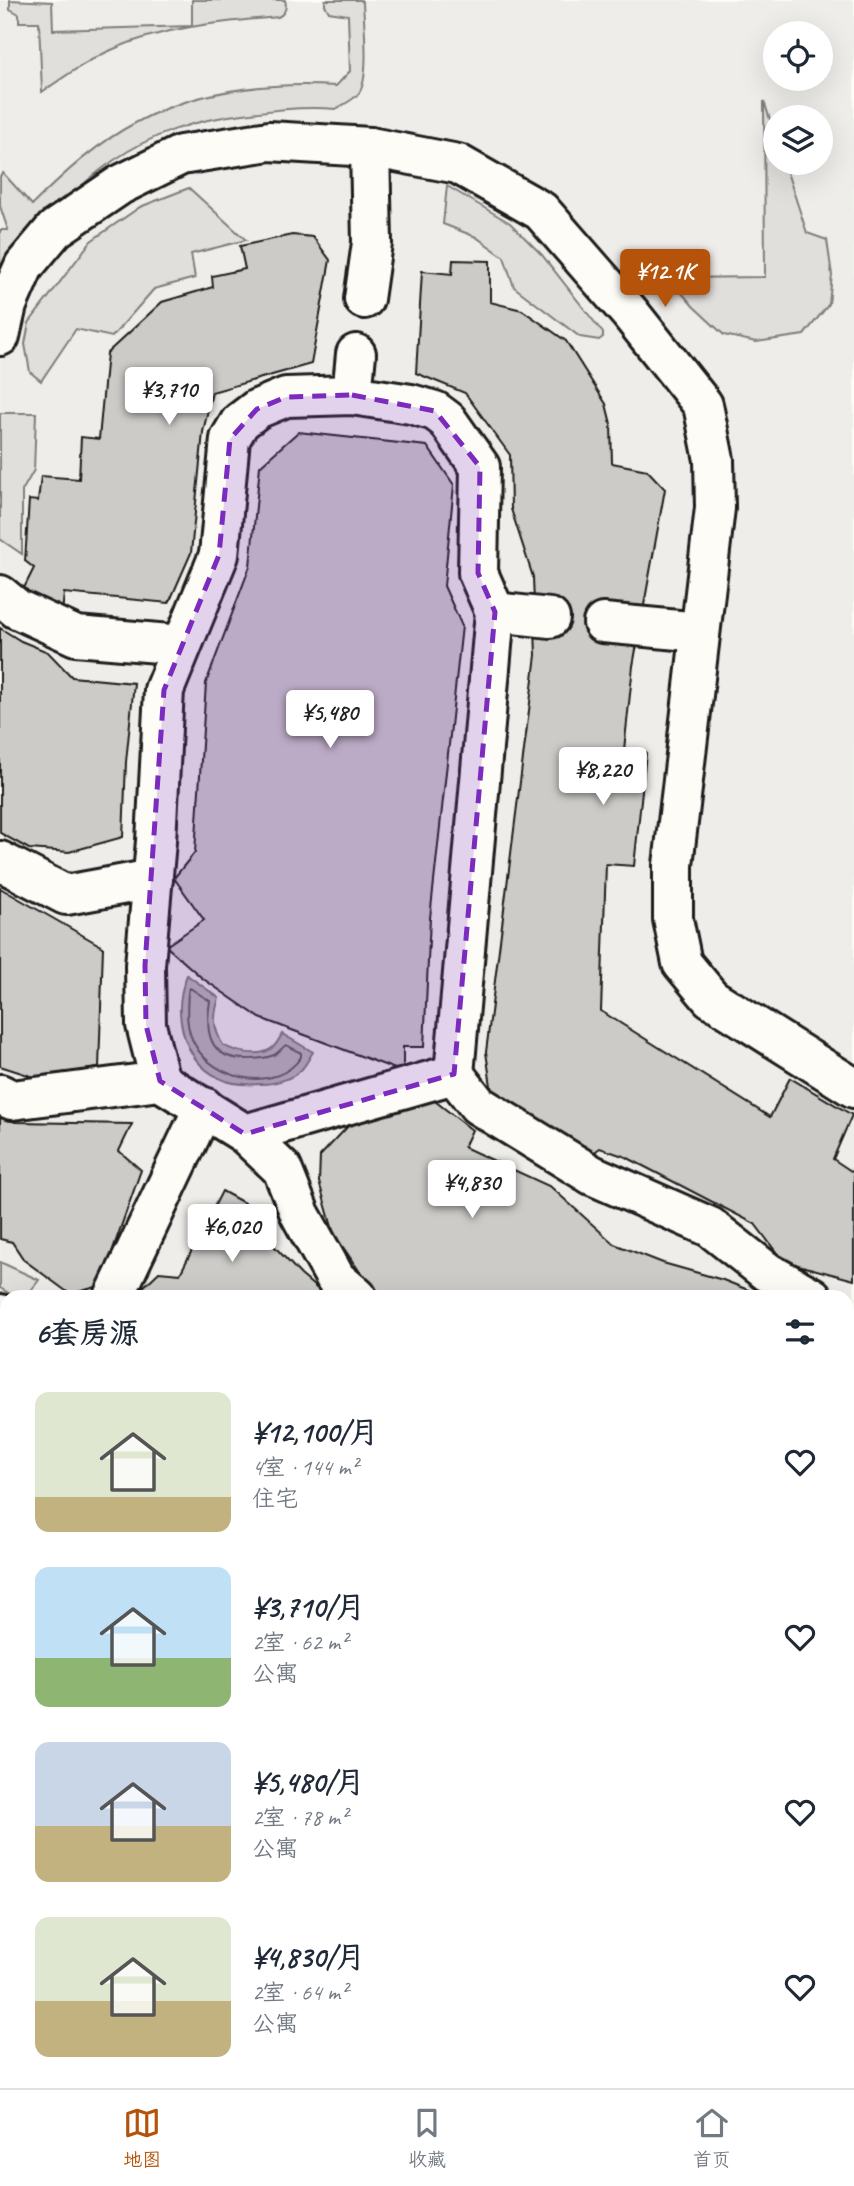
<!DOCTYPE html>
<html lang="zh">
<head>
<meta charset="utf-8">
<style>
	body { margin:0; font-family:Caveat,"LXGW WenKai TC",sans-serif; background:#f6f6f7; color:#1f2937; height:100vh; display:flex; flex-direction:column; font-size:26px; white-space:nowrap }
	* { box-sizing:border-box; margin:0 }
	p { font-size:23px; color:#747a83 }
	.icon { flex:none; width:38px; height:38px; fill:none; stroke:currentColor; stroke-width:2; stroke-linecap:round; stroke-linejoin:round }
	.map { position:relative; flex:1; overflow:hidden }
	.drawer { position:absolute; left:0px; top:1290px; width:854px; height:800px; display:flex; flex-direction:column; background:#fff; border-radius:21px 21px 0 0; box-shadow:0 7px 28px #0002 }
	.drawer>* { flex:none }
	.controls { position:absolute; left:763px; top:21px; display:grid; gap:14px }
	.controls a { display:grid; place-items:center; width:70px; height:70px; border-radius:50%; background:#fff; box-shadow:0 7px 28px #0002; font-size:35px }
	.price { position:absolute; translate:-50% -60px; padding:0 16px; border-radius:7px; background:#fff; color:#222; font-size:23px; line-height:46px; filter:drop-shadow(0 2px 4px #0008) }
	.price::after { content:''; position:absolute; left:50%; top:42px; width:21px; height:16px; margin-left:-10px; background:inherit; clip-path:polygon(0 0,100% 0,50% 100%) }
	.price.current { background:#b45309; color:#fff }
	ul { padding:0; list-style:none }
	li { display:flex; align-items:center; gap:21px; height:175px; padding:0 35px }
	li span { display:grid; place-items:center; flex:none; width:196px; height:140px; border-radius:14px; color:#555 }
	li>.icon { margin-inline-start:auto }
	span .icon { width:84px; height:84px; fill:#fffc; stroke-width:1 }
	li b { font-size:30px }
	h2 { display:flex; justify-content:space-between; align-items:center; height:84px; padding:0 35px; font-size:30px }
	.menu { display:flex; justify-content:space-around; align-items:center; height:98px; border-top:2px solid #e0e1e3; background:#fff; font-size:19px; color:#747a83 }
	.menu a { display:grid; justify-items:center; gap:4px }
	.menu .current { color:#b45309 }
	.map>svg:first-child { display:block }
</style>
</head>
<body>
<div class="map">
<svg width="854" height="2088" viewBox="0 0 854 2088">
	<rect width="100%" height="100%" fill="#fdfcf7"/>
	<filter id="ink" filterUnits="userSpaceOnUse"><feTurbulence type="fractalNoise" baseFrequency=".0143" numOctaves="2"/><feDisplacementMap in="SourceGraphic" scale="14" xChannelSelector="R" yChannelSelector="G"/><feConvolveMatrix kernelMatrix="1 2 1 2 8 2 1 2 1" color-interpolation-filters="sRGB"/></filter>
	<g filter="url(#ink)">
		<!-- built -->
		<g fill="#eeede9" fill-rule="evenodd">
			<path d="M0,0h854v1879l-7,18v-600h-840v638l-7,-3zM775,33h46v46h-46zM775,117h46v46h-46z"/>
			<polygon points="402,2083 776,2082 776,2083 774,2088 417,2088"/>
		</g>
		<!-- green -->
		<g fill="#e0dfdb" stroke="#7e7e7c" stroke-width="2">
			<path d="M10,0l42,2 1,28 139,-4v-26h93c2,7 1,13 -7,17 -54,5 -111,9 -162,31 -27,11 -51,28 -74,44l-3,-70h-20v-8l-9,-5z"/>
			<path d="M325,0h36l2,3c1,20 7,75 -4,90 -5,7 -15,11 -23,16 -28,-3 -57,0 -85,4 -118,13 -165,63 -242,146l-9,6v-35h8l-8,-24v-30l3,-3 29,32c31,-31 66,-63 105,-83 60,-32 132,-40 199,-36l14,-15 -2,-56 -19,-3 -4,-7z"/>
			<polygon points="764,101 775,135 775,163 784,163 807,233 827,240 832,275 829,304 804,335 756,342 724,335 693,306 669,278 765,277"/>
			<polygon points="447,186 510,223 542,255 603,333 603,337 599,340 580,337 514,287 504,257 476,237 443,224"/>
			<polygon points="189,188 246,240 191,254 195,278 154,289 112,337 76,329 41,381 30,372 25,344 29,323 91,241 140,207"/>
			<polygon points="0,413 36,413 34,470 22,491 22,554 0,539"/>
			<polygon points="0,1262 39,1280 26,1297 16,1297 0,1288"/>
		</g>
		<!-- water -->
		<path fill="#b7b6b2" stroke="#797876" stroke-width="2" d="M187,975l32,23c-6,19 -6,30 4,47 12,7 37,13 49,3 4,-3 8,-10 10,-14l31,18c-4,6 -7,13 -12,18 -9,9 -27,14 -40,14 -14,1 -29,1 -42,-6 -38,-19 -47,-67 -32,-103z"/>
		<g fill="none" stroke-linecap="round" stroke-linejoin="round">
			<!-- shore -->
			<path stroke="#5a5a58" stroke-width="2" d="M190,988l20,13c-5,30 -2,58 36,58 9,0 19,0 28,-4 5,-2 7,-7 12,-10l15,8v4c-25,37 -87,23 -106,-12 -10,-17 -8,-35 -7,-53z"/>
		</g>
		<!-- building -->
		<g fill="#cccbc8" stroke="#1c1c1c" stroke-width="2">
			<polygon points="292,235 313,237 330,260 311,364 212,392 203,432 191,553 169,603 64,593 62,614 21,594 34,568 25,561 29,500 38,501 41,476 79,479 81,437 99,439 107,353 162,302 213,287 212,276 245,269 240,246"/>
			<polygon points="453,260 490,261 490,302 522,310 566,341 606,404 611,424 612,463 647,470 665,489 633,666 624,750 646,753 634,866 606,864 601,1011 770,1117 790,1078 852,1115 833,1159 854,1173 854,1280 783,1261 755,1224 626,1157 600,1148 586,1158 492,1093 486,1052 536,655 533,577 511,509 510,455 465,393 416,373 422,271 452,274"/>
			<polygon points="298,432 427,446 454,485 444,586 462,626 430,918 424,1047 403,1047 403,1072 260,1018 202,978 166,946 204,920 174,878 195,852 206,683 250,566 260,466"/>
			<polygon points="0,628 21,641 48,652 72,677 134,683 126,762 123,837 69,852 29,849 0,833"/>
			<polygon points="0,888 103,947 99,1068 34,1077 0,1066"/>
			<polygon points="402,1096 431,1098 472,1130 464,1147 551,1187 614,1244 663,1263 723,1280 766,1297 377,1297 334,1234 319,1182 320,1156 350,1124"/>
			<polygon points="0,1115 15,1122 132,1124 119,1151 141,1170 100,1286 70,1294 24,1260 12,1242 0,1239"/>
			<polygon points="222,1191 244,1203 235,1218 262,1233 301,1275 327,1297 141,1297 138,1292 159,1272 180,1274"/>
			<polygon points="854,1394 854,1676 847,1677 847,1409"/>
		</g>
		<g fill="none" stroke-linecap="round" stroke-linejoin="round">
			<defs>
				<g id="minor">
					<polyline points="364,299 372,243 370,147"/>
					<polyline points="0,336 7,305 24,266 55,229 120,185 181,155 269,141 370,147 458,164 541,211 630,313 703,405 714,460 715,508 673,865 673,919 682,963 711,998 854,1088"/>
					<polyline points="352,395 356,354"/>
					<polyline points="0,595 17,609 76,636 182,645"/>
					<polyline points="495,612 550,618"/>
					<polyline points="603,623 700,632"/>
					<polyline points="0,861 66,895 153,879"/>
					<polyline points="160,1081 146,1025 145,965 156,841 164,690 219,555 230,439 240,422 257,409 286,397 352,395 411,404 435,411 447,420 480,467 478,573 495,612 454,1074"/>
					<polyline points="0,1094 12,1100 160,1081 245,1134 282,1169 300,1214 336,1279 357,1297"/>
					<polyline points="245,1134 454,1074 478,1105 592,1175 710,1227 767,1272 812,1297"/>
					<polyline points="114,1297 204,1107"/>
					<polyline points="0,1314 7,1316"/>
					<polyline points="847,1363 854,1338"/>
					<polyline points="0,1377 7,1381"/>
					<polyline points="0,1433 7,1415"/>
					<polyline points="0,1544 7,1526"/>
					<polyline points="0,1594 7,1583"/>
					<polyline points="847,1769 854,1772"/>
					<polyline points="847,1977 854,1955"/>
					<polyline points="811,2088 813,2082"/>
				</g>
				<g id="major">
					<polyline points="0,2056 7,2058"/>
					<polyline points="95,2082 114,2088"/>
				</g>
			</defs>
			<!-- minor casing -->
			<use href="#minor" stroke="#1c1c1c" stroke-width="44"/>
			<!-- major casing -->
			<use href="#major" stroke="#1c1c1c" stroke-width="44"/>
			<!-- path -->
			<g stroke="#1c1c1c" stroke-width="4.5" stroke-dasharray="7 5" stroke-linecap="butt">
				<polyline points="0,1983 7,1985"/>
				<polyline points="291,2082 307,2088"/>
			</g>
			<!-- minor -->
			<use href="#minor" stroke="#fdfcf7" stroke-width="38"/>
			<!-- major -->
			<use href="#major" stroke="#fdfcf7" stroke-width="38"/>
		</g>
	</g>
	<!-- marked area -->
	<path fill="#7b2cbf" fill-opacity="0.2" stroke="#7b2cbf" stroke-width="5" stroke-dasharray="14 9" stroke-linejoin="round" d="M352,395l83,16 45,56 -2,106 17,39 -41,462 -209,60 -85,-53 -14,-56 -1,-60 19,-275 55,-135 11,-116 27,-30 29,-12z"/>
</svg>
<div class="controls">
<a><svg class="icon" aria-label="locate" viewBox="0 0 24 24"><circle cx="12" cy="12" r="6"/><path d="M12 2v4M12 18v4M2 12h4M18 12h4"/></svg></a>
<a><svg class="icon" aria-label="layers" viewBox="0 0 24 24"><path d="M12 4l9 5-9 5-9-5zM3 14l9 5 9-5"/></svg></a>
</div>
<b class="price current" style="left:665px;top:309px">¥12.1K</b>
<b class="price" style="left:169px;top:427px">¥3,710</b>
<b class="price" style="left:330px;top:750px">¥5,480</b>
<b class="price" style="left:603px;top:807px">¥8,220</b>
<b class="price" style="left:472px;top:1220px">¥4,830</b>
<b class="price" style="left:232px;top:1264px">¥6,020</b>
<section class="drawer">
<h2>6套房源<svg class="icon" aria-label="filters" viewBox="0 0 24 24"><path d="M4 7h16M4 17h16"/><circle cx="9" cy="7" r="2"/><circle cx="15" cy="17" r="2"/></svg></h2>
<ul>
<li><span style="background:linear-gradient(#dfe7d0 75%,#c2b280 0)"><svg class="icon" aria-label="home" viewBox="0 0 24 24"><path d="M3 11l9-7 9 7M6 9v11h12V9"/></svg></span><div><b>¥12,100/月</b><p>4室 · 144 m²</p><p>住宅</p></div><svg class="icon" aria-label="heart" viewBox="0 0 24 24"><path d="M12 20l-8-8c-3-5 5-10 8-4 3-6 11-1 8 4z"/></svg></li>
<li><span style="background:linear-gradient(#bfe0f5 65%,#8fb573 0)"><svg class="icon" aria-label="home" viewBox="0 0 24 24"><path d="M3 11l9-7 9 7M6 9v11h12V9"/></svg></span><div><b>¥3,710/月</b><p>2室 · 62 m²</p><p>公寓</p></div><svg class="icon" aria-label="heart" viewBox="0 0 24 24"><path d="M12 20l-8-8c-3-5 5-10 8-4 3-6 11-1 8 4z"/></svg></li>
<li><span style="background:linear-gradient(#c9d6e8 60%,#c2b280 0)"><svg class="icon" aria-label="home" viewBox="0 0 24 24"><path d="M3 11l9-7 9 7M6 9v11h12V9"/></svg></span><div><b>¥5,480/月</b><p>2室 · 78 m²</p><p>公寓</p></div><svg class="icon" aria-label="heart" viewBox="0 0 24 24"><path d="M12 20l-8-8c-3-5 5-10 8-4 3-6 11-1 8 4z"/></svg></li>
<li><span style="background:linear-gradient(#dfe7d0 60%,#c2b280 0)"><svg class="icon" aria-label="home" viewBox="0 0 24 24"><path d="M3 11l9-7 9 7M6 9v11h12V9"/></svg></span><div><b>¥4,830/月</b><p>2室 · 64 m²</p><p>公寓</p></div><svg class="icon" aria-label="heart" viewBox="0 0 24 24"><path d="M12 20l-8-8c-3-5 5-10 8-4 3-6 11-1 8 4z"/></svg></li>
</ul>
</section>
</div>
<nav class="menu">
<a class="current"><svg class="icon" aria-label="map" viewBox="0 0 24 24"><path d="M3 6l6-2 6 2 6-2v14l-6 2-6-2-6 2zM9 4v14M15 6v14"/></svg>地图</a>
<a><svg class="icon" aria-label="saved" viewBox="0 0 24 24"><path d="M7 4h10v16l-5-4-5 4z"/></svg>收藏</a>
<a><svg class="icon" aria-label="home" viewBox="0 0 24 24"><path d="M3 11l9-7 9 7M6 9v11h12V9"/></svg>首页</a>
</nav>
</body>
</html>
